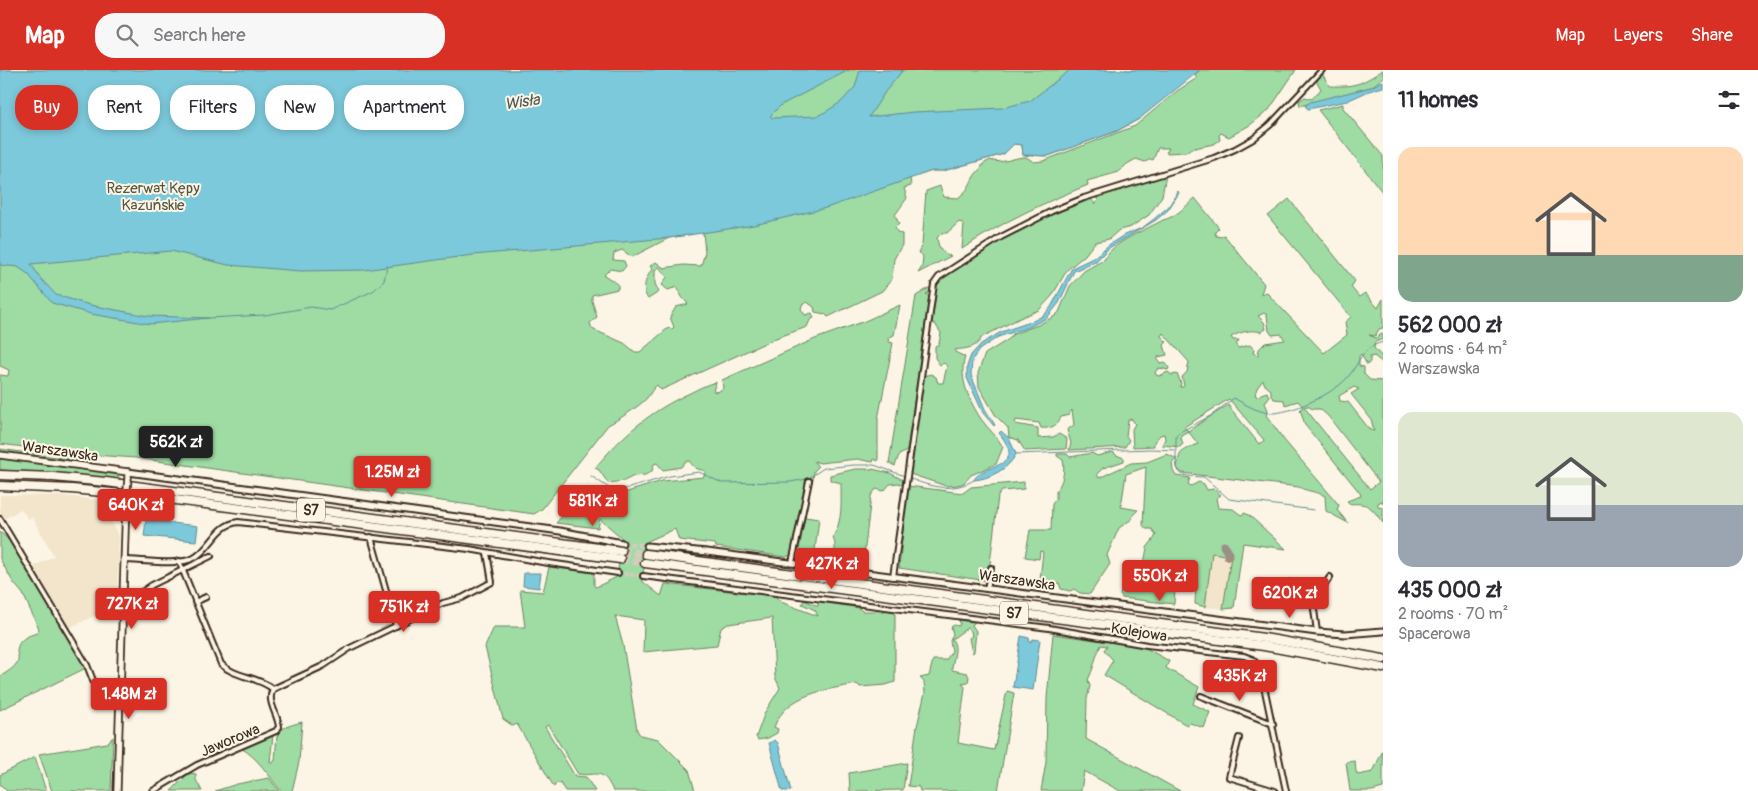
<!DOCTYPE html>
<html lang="en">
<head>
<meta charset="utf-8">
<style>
	body { margin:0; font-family:Pangolin,sans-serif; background:#f7f7f7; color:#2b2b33; height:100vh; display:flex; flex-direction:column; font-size:19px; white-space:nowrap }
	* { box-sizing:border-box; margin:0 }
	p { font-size:16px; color:#7c7c81 }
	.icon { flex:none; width:28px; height:28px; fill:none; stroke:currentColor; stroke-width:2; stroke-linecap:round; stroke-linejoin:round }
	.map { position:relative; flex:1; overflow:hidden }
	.side { display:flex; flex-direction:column; background:#fff; width:375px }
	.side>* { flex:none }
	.top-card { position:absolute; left:15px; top:15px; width:475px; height:45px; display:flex; gap:10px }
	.price { position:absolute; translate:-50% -42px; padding:0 11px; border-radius:5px; background:#d93025; color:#fff; font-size:16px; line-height:32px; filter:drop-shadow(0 1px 2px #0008) }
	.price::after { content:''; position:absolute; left:50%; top:30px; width:15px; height:11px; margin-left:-8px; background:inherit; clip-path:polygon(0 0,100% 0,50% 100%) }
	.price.current { background:#222; color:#fff }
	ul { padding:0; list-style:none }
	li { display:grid; align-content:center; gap:10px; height:265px; padding:0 15px }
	li span { display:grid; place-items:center; height:155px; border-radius:15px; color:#555 }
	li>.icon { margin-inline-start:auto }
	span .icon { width:90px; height:90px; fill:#fffc; stroke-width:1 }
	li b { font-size:21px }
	h2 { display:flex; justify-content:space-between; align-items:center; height:60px; padding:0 15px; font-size:21px }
	.pill { padding:0 18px; border-radius:20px; background:#fff; box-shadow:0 2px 8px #0003; font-size:18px; line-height:45px }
	.pill.current { background:#d93025; color:#fff }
	header { display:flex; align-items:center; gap:30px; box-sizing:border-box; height:70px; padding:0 25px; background:#d93025; color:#fff }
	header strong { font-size:24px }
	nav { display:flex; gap:28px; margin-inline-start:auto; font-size:18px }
	.search { width:350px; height:45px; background:#f7f7f7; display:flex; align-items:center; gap:12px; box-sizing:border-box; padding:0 18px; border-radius:20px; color:#7c7c81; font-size:19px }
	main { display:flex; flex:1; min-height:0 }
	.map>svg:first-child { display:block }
</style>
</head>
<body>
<header>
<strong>Map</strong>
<div class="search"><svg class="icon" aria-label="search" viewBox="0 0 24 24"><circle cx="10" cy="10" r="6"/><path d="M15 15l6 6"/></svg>Search here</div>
<nav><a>Map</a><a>Layers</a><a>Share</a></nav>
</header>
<main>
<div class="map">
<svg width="1383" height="721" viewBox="0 0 1383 721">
	<rect width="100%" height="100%" fill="#fcf5e5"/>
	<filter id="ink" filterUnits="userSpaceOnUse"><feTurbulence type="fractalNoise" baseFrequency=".02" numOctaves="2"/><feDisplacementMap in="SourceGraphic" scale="10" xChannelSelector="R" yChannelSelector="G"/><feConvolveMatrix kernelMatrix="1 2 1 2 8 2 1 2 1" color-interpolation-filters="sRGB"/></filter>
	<g filter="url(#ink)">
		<!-- built -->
		<g fill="#f2e5cb">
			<polygon points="0,425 63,426 100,430 119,466 117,535 69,558 33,497 54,486 32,447 28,449 21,439 4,449 0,442"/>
			<polygon points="1211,483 1231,486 1223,539 1205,537"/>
		</g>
		<!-- green -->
		<g fill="#9edca4" stroke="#6c8361" fill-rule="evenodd">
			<path d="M0,0h1185l-46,49 -22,12 -69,25 -25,-1 -1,-10 -8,-1 -10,10 -61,17h-11l-22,7 1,8 -7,2 3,10 -12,17 4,9 -4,4 3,5 4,1v11l-8,14 -2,20 -10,12 -54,26 -3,-3 -10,-2 -1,-5 -7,-5 -5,3 -1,4 4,6 7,-2 2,5 -4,2 -3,7 -31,11 -115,52 -4,-5c-5,4 -6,8 -10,13 -7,8 -29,22 -39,27l-66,84 -8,5 -398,-56 -56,-4 -80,-10v-69l8,1 1,-6 -9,-4zM703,162l2,20 -4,14 -18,-1 -19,3 -8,-6 -6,4 2,3c-6,9 -11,20 -4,30l11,-7 -4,-8v-14l4,-3 8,10 -5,8 6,5 9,-3 5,10 6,7 -12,3 -6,10 4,10 -2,2 -4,-1 -28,24h-5l-11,-9 -32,-14 -2,-6 7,-6 -5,-16v-6l26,-6v-5l-14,-9 6,-6 12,2 4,-5 -2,-5 -11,-1 1,-7 8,-3 10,7 37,-19z"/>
			<path d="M1200,0h96l-27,40 -19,15 -21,12 -8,-4 -2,2 1,5 -6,4 -24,5 -4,3 -20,1 3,-5h-11l-5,12 -2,-1 -6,3 -9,-3 -9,5 -8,8 -32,9 1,4c-45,18 -86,37 -126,64l2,-25 -5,-2 -12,11h-6l-4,5c2,11 4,14 14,18l-33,17 4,-6 1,-11 -5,-4 4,-7 4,-54 14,-5 4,11 14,1c10,-8 10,-10 15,-20 3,-6 8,-8 10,-14l7,-4c13,5 23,-3 36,-3l8,5 9,-1 92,-35 42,-35 20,-13 -3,-3z"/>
			<path d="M1383,0v8l-12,9 -71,19 -1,-5 6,-4 7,2 9,-10 -4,-7 1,-6 5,-1 6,11c27,1 32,-2 54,-16z"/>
			<polygon points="1343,34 1343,38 1383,86 1383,123 1318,40"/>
			<path d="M1166,105l-4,21 -13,19 -18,12 -12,3 -10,9 -14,3 -10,13 -18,15 -15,26 -13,14 -15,6 -42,21c-6,12 -15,11 -27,13v2l10,5c-7,21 5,45 16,62 7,10 16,17 22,28l-7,17 -25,11 -7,8 -6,2 -12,1 -36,-12 13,-98 8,-2 5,3 2,6h5l4,-17 -3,-3 -4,2 -5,-7v-12l4,-2 2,-11 -6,-9 -4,-2 4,-35 7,-10 77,-48 71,-31 5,6 3,-4 -3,-4z"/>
			<path d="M1195,128l24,30 -4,4 1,4 5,1 3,-2 40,49 -3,10 5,-2 58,61 23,-18 -2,-13 6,-5 -83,-101 21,-17 66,82 -4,6 8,10 6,-4 13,15 5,-9v29l-4,1 -4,7 -6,-1 7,3 7,-5v6l-8,3 -1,6 9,10v5l-9,-7 -4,1v5l-3,3 -6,-11 -2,2v10l5,1v7l6,6 13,1v122l-1,-2 -4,2v4l5,1v15c-11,-14 -13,-21 -33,-19l-3,-3 14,-5 -1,-3 -55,-68 -5,-16 3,-2 -5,-6 -13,4 -1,-5 -10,-1 -3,-3v-6l-6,-5 -2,-5 -6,8 -2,7 3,2 3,-3 6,-2 2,5 -4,6 3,7 -2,5 18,25 55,65 -2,5 11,13 -22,-12 -1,-15c-9,-5 -17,-4 -26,-9l-117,-14 -5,-5c3,-19 4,-17 21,-24l-10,-13 -7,4v3l2,6 -3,3 -18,-2 3,-6 -1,-5 -4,1 -6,7v4l-21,1 -1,-18 3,-5 -3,-5 -4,1 -2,16 3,4 -4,7 -56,3 2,-7 -4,-13 7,-5 -2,-15 -3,5 -8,2c-4,9 -10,12 -20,11l-2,-5 -23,-3 -1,4 23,4v10l15,-1 6,-3 8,5 -1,10 -41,2 -7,-11 -9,-3 -1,-9 -12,-12 -17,-29 -1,-14 7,-19 24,-15 4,-5 25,-9 17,-9 4,-4 11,-26 14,-15 21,-12c4,-15 44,-31 58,-39 13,-3 22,-13 32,-22zM1264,243l3,2 2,16 3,4 9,-1 4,6 -20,3 -6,6 -1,6 -5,-2 1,-4 -4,-4 -12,3 -2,-3 3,-5h-6l-2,-3c9,-5 20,-8 30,-5l5,-3 -2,-7 -6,-6zM1163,263l26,29 -2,10 -5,5 2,8 -1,2h-3l1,-4 -4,-9 -5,1 -4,-3 -9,4 -3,-1 -1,-3 4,-4 9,2 1,-2 -4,-6 -5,1 -2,-3v-3l9,-2 -3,-10 3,-3 -6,-6zM1354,317l5,2 -8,5 20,25 3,12 -4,-1 -22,-28 -8,-1 -1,-5zM1229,329l35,41 -1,2 -4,2 -31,-39 -40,26 -4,-4zM1307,336l6,3h7l8,7 51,66 -9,7 -66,-82z"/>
			<polygon points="932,216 930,222 926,224 929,227 907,381 899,385 895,396 889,393 916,226"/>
			<path d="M900,235l-6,30 -6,3 1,4 4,1 -15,76v42l-4,-2 -1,3 -16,-3 -37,4 -6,-2 4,6 -4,4 -1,9 -4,-1 -16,75 -7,3 -70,-10 -1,-3 -36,-4 -4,-11 -27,12 -6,40 19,15 4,-12 110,12 6,6 37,14 -3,-6 -13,-6 2,-4 14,6v-5l41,7 3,3h33v71l-9,3 -26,2 -3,-3c-31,6 -70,9 -83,43l4,2 -1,4 -9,5 -10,2 -2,-3 9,-25 15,-24 -5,-11 -3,-59 -44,6 -7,4 -4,17 -74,7 1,-32 -29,-4 8,29 14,85 3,5 18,4 31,31 6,21h-82c-11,-25 -16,-14 -35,-17l-30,-49 -3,2 30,49 11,1 9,14h-30l-5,-8h-4l-2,4 -37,-63 -4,2 -10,-7 -18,-72 9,-20h31l-5,-37 23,2 6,-25 45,6v13l2,1 21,-10 5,-39 -22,-19 -2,9 -42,-5 22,-25 -1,-2 6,-8 19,6 22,-1 38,-12 42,-4 1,-6 -10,-3 -6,-7 -4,1 -4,5 -18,3 -6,-7 -3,1 -2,7 -7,4 -11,1 -10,5 -16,2 -9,-13 -4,-2c27,-33 57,-58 95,-75 8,-4 17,-9 26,-11l-3,9 5,1 5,-4 -1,-8 93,-41 50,-18z"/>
			<polygon points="0,379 92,392 83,392 83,394 0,383"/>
			<path d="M1113,382l3,3 8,3v3l-21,7 -6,6 2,4 32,-15 16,-1 20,-8 10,5 -5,4 1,8 3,5 14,2 -2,6 3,2 8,-4 5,2 3,6 7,-1 7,6 -5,3 2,10 15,1 8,6 4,-2 5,3 36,33 -43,-6 -9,65 -11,1 8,-53 -19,-3 -7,54 -10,-3 1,-24 -3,1 -4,9 -4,-2 -6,-15 -3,1 -2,30 -52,-6 -2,-3c3,-15 13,-14 20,-24 5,-8 5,-14 7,-23 2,-4 7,-8 9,-13l-4,-6h-6l-3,-4 3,-58 -20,7 -5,33 17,3 -5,5 -1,4 -13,9 -12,27 3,9 -20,30 -10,-1 -6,-4 -4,2 -9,-2 -2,-6 -11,3 -8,-6 3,-28 -3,-1 -1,8 -14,-2 5,-27h21l1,-26 4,-5v-8c7,-9 9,-19 7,-31l-6,-4v-2h10l3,3 22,-4 5,3z"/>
			<polygon points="0,387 115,403 123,411 59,403 0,400"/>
			<path d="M855,399h17l18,4 13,7 -1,5 -3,-2 -9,1 -6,7 -8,-2 -5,7 -8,68 -36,-5c10,-6 9,-12 6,-22 10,-17 8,-35 8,-54l-11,-3v-5z"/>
			<polygon points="1024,412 1024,419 1002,421 998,426 988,511 899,498 908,416 963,423 971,417"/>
			<polygon points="805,447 819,449 814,487 798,485"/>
			<path d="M0,462l10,9 76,127 -86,42v-33c6,-5 16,-9 18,-17 1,-2 -1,-7 -1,-9 1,-12 10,-15 20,-18l2,-4 -16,-35 -10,-12 -13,-23z"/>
			<path d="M958,550l17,2 -3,3 4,6 -2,21 -2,1 -3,-15 3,-2 -1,-5 -4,-3 -15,11c7,10 0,20 0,31l15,3 2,4 -1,5 -6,1 3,4 -7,56 36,7 13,-59 7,2 -16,98h-78l-1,-4 -11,-1 9,-60 8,-33 -1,-11 -4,-4 9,-2 4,-16h13l6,-9 -2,-10 3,-7 -2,-7 3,-2 5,1 1,-4z"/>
			<path d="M1053,564l91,13 25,14 -3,7 33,19 -6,17 17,8 -6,16 -14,-5 -3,2 -4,-2 -79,-48 9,-15 -9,-10 3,-4 -6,-1c-6,11 -7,24 -13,35l2,6 -3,13 -1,40 94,52h-60l-36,-20 -3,20h-40l5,-29 1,-64z"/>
			<path d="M302,652l-3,40 -7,29h-11c-12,-15 -23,-33 -40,-43l32,-13 -3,27 2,2 3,-4c3,-29 -3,-30 27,-38z"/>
			<polygon points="113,667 111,721 52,721 39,684 107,673"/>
			<polygon points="1383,680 1383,718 1372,721 1350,721 1346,692 1355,691 1356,702 1358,705 1373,702"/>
			<polygon points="35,687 46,721 7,721 0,714 0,705"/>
			<polygon points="907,693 903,720 850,721 849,703"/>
			<polygon points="189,703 196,704 196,710 202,721 171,721"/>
			<polygon points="269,708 279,721 215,721 237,714"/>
		</g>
		<!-- water -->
		<g fill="#7cc9db" stroke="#62898f">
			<polygon points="0,0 849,0 781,35 770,46 773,48 817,46 827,41 841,32 855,17 860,0 903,0 885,22 869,47 913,42 1002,38 1030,31 1070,0 1200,0 1139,49 1117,61 1048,86 1023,85 1022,75 1014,74 1004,84 943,101 932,101 826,138 754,155 669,168 473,185 364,200 300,201 228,195 171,181 31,194 41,209 56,225 90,235 148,246 209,248 150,254 91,244 52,233 28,204 18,197 0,195"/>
			<polygon points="1383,11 1383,17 1369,21 1347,31 1308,39 1305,36 1310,32 1371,17"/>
			<polygon points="1178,121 1179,123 1168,140 1156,150 1109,178 1096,191 1074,201 1059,233 1047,248 1029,257 998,267 979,280 972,290 971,305 985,339 995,355 994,356 983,343 967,308 967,296 971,285 981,274 1001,262 1033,251 1044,245 1051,237 1072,198 1093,188 1110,174 1124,165 1142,158 1154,149 1169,136"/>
			<path d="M1001,361l8,7 7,16c-7,15 -27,25 -42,26 9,-19 55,-9 25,-47z"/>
			<polygon points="146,450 198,456 196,471 144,466"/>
			<polygon points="524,503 541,503 539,518 523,516"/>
			<polygon points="1021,566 1029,568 1030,573 1033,569 1040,570 1033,620 1013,617"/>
			<polygon points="775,670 778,673 791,721 782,721 769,673"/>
		</g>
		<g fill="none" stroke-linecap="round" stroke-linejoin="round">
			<!-- stream -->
			<g stroke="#62898f" stroke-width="1">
				<polyline points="209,248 265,245 311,237 330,240 373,221 384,211 387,196"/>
				<path d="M1176,379v-13l2,-3 34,-18 22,-17c10,6 24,14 36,15 20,1 63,-19 76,-34 16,-17 12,-30 37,-37"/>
				<path d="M1016,384l134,-5 26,1c0,26 2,26 28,27l25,22 85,11"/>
				<polyline points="591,406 612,420 629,418 670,406 699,402 722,413 790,412 807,409 824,398 854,395 874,395 905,406"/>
				<path d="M909,408c21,9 43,15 65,2"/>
			</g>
			<!-- taxiway -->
			<polyline stroke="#9c9082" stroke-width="9" points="1224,476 1228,482 1228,486"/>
			<!-- minor-tunnel -->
			<polyline stroke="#d5ccbd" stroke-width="4" stroke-dasharray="4 2" stroke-linecap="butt" points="618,503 643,506"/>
			<!-- tertiary-tunnel -->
			<polyline stroke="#d5ccbd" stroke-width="5" stroke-dasharray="5 2.5" stroke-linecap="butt" points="622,473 647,476"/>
			<!-- motorway-tunnel -->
			<g stroke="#d5ccbd" stroke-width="8" stroke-dasharray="8 4" stroke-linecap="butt">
				<polyline points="621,481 646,484"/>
				<polyline points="620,489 645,493"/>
			</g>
			<defs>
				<g id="minor">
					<polyline points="0,449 87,595 99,626 106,631 120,632"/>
					<polyline points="371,467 396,556"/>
					<path d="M124,490c18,0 55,6 70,-2 18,-10 22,-33 44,-36l231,27 73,13 76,11"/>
					<path d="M179,491l42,103c14,14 37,12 52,25"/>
					<polyline points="792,493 809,411"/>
					<polyline points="643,506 1049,558 1147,575 1244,586 1252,589 1260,597 1286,721"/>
					<polyline points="893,507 934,214 939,207 1001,167 1052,141 1084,128 1214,88 1235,79 1253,69 1270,55 1322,0"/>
					<polyline points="987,519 991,498"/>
					<polyline points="129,531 152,515 211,486"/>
					<polyline points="195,532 206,527"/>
					<polyline points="1317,562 1313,532 1330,507"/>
					<polyline points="273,619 323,596 350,578 443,533 462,528 492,512 487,483"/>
					<polyline points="1201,626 1273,654"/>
					<polyline points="1239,668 1229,707 1275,721"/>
					<path d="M153,721l44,-26 79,-34 3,-4c-1,-13 -13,-26 -6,-38"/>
				</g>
				<g id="tertiary">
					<polyline points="128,402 560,461 622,473"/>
					<polyline points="647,476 707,482 1317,562 1345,564 1383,561"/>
				</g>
				<g id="secondary">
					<polyline points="0,385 128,402 128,408"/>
					<polyline points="117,721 126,431"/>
				</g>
				<g id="motorway">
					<polyline points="0,405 53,407 106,412 621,481"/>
					<polyline points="0,416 72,419 153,427 620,489"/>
					<polyline points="646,484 1264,568 1383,589"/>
					<polyline points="645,493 1264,576 1383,598"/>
				</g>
			</defs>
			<!-- minor casing -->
			<use href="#minor" stroke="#3b2a1e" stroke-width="8"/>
			<!-- tertiary casing -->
			<use href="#tertiary" stroke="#3b2a1e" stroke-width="9"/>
			<!-- secondary casing -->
			<use href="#secondary" stroke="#3b2a1e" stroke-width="9"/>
			<!-- motorway casing -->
			<use href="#motorway" stroke="#3b2a1e" stroke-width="11"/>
			<!-- minor -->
			<use href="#minor" stroke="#fcf5e5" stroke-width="4"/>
			<!-- tertiary -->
			<use href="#tertiary" stroke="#fcf5e5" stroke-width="5"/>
			<!-- secondary -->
			<use href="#secondary" stroke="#fcf5e5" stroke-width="5.5"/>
			<!-- motorway -->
			<use href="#motorway" stroke="#fcf5e5" stroke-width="8"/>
			<defs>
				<polyline id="secondary-bridge" points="126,431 128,408"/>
			</defs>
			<!-- secondary-bridge casing -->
			<use href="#secondary-bridge" stroke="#3b2a1e" stroke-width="9" stroke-linecap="butt"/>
			<!-- secondary-bridge -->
			<use href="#secondary-bridge" stroke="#fcf5e5" stroke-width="5.5"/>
		</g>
	</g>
	<g text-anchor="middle" stroke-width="4" stroke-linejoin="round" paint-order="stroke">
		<!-- shield labels -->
		<g fill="#fcf5e5" stroke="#75675a" stroke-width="1">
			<rect x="297" y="428.5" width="28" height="23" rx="4"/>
			<rect x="1000" y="531.5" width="28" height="23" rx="4"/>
		</g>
		<g font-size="14" font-weight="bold" fill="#3b2a1e">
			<text x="311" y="445">S7</text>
			<text x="1014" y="548">S7</text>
		</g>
		<!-- park labels -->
		<g font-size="15" fill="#545640" stroke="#fcf5e5">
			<text x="153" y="123">Rezerwat Kępy<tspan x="153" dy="17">Kazuńskie</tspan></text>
		</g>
		<!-- street labels -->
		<g font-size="15" fill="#3b2a1e" stroke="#fcf5e5">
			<text transform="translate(60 381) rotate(8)" y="5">Warszawska</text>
			<text transform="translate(1017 510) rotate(8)" y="5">Warszawska</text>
			<text transform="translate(1139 562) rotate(9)" y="5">Kolejowa</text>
			<text transform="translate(230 670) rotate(-23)" y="5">Jaworowa</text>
		</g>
		<!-- water labels -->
		<g font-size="16" font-style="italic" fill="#4e5a57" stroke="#fcf5e5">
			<text transform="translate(522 31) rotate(-8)" y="6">Wisła</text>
		</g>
	</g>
</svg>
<b class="price current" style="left:176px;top:398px">562K zł</b>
<b class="price" style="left:392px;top:428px">1.25M zł</b>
<b class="price" style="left:593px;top:457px">581K zł</b>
<b class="price" style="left:136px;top:461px">640K zł</b>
<b class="price" style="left:832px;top:520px">427K zł</b>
<b class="price" style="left:1160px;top:532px">550K zł</b>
<b class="price" style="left:1290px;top:549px">620K zł</b>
<b class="price" style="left:132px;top:560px">727K zł</b>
<b class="price" style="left:404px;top:563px">751K zł</b>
<b class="price" style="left:1240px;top:632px">435K zł</b>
<b class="price" style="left:129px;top:650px">1.48M zł</b>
<div class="top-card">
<a class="pill current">Buy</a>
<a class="pill">Rent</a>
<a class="pill">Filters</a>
<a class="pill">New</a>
<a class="pill">Apartment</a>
</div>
</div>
<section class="side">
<h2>11 homes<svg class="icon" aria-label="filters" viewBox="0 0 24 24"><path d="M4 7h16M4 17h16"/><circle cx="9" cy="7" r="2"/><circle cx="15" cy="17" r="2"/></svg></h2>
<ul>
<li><span style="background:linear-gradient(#ffd9b3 70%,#7fa58c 0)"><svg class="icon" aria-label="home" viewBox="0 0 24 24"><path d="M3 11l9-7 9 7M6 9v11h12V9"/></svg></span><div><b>562 000 zł</b><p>2 rooms · 64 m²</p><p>Warszawska</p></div></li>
<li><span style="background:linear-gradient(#dfe7d0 60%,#9aa5b1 0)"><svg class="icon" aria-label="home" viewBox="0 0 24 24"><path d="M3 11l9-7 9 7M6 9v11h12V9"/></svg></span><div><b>435 000 zł</b><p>2 rooms · 70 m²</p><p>Spacerowa</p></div></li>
</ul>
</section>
</main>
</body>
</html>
